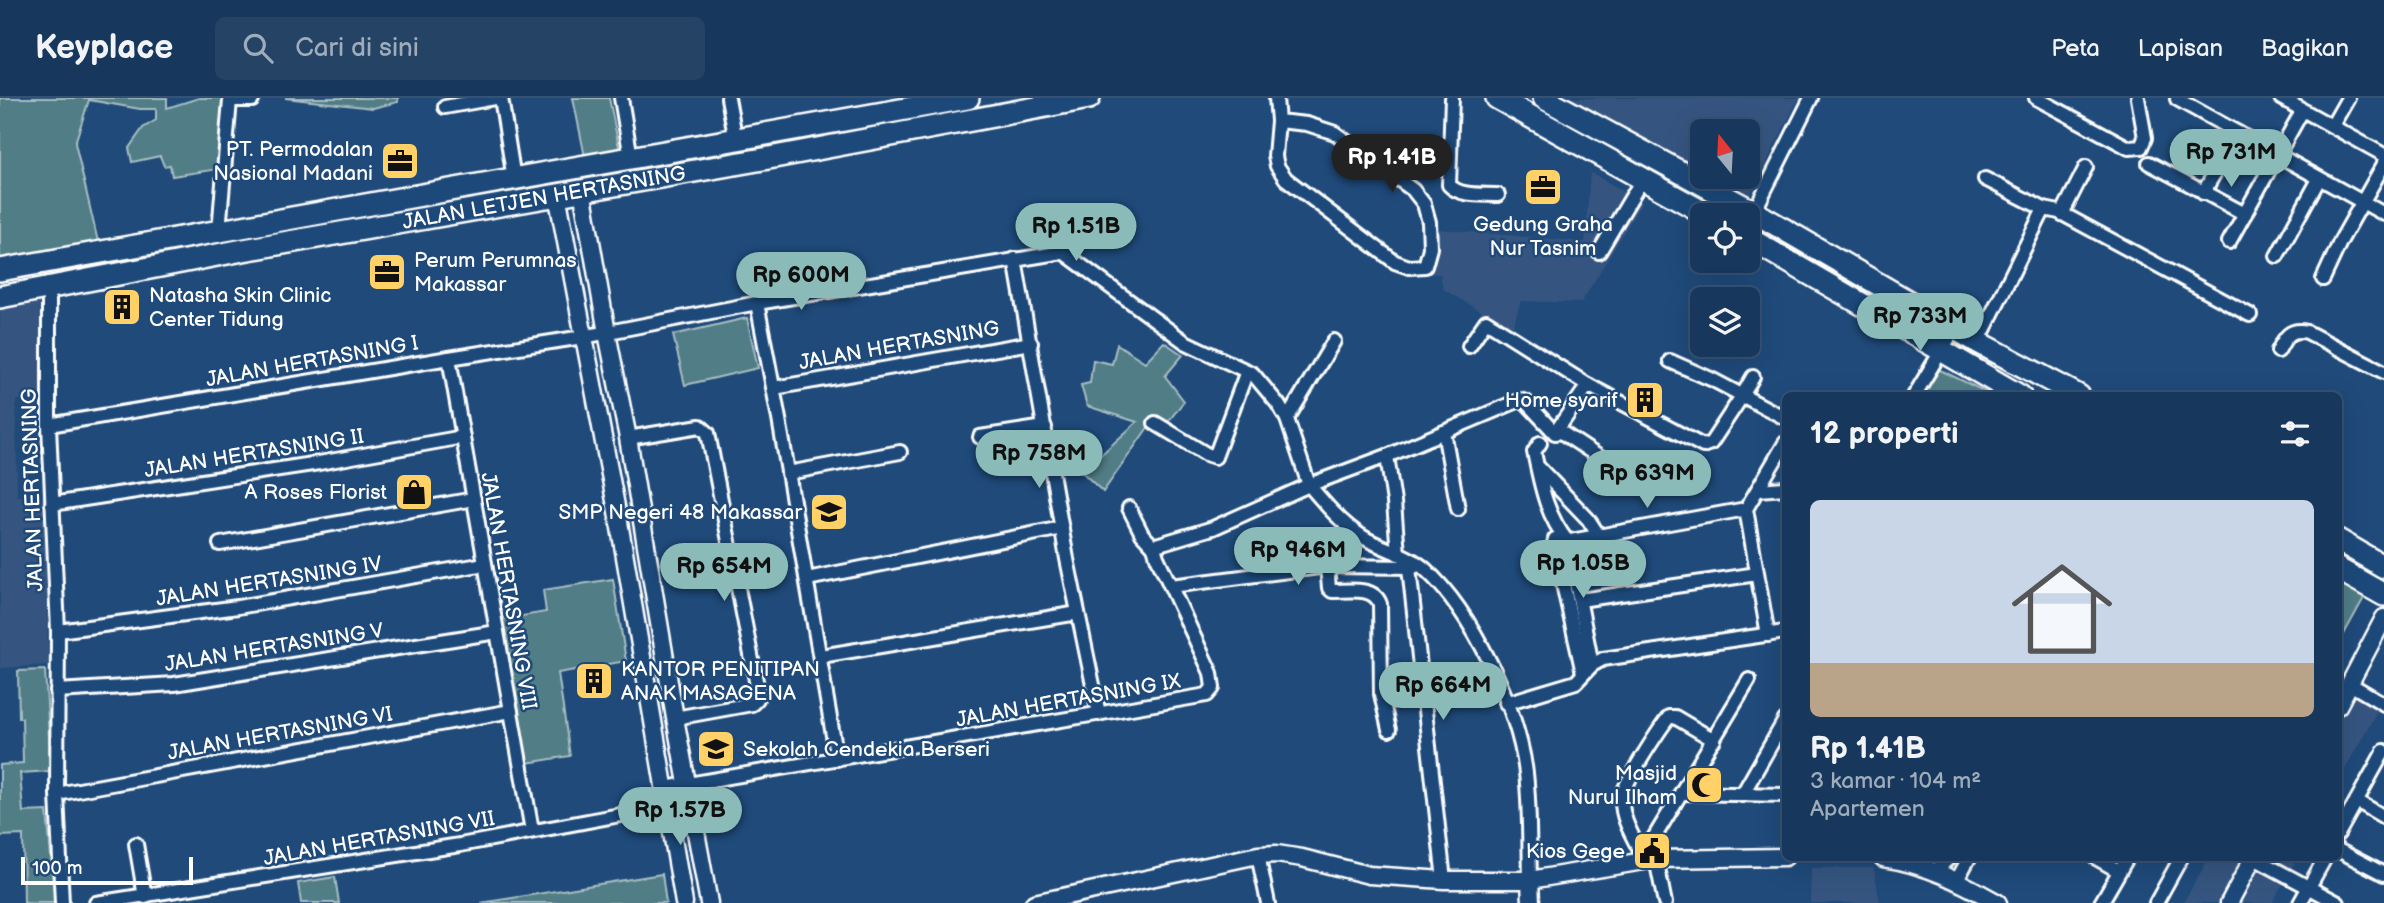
<!DOCTYPE html>
<html lang="id">
<head>
<meta charset="utf-8">
<style>
	body { margin:0; font-family:"Balsamiq Sans",sans-serif; background:#244365; color:#f1f3f6; height:100vh; display:flex; flex-direction:column; font-size:26px; white-space:nowrap }
	* { box-sizing:border-box; margin:0 }
	p { font-size:23px; color:#9eacbb }
	.icon { flex:none; width:38px; height:38px; fill:none; stroke:currentColor; stroke-width:2; stroke-linecap:round; stroke-linejoin:round }
	.map { position:relative; flex:1; overflow:hidden }
	.drawer { position:absolute; left:1782px; top:294px; width:560px; height:469px; display:flex; flex-direction:column; background:#17385c; border-radius:10px; box-shadow:0 7px 28px #0002,0 0 0 2px #365272 }
	.drawer>* { flex:none }
	.needle { width:46px; rotate:342deg }
	.tools { position:absolute; left:1690px; top:21px; display:grid; gap:14px }
	.tools a { display:grid; place-items:center; width:70px; height:70px; border-radius:10px; background:#17385c; box-shadow:0 7px 28px #0002,0 0 0 2px #365272; font-size:35px }
	.scale { position:absolute; left:21px; bottom:18px; width:172px; box-sizing:border-box; padding-left:7px; border:4px solid #fff; border-top:0; font-size:19px; line-height:24px; white-space:nowrap; color:#fff; -webkit-text-stroke:5px #1f4a7a; paint-order:stroke }
	.price { position:absolute; translate:-50% -60px; padding:0 16px; border-radius:24px; background:#8bbbb9; color:#111; font-size:23px; line-height:46px; filter:drop-shadow(0 2px 4px #0008) }
	.price::after { content:''; position:absolute; left:50%; top:42px; width:21px; height:16px; margin-left:-10px; background:inherit; clip-path:polygon(0 0,100% 0,50% 100%) }
	.price.current { background:#222; color:#fff }
	ul { padding:0; list-style:none }
	li { display:grid; align-content:center; gap:14px; height:371px; padding:0 28px }
	li+li { border-top:2px solid #365272 }
	li span { display:grid; place-items:center; height:217px; border-radius:10px; color:#555 }
	li>.icon { margin-inline-start:auto }
	span .icon { width:126px; height:126px; fill:#fffc; stroke-width:1 }
	li b { font-size:30px }
	h2 { display:flex; justify-content:space-between; align-items:center; height:84px; padding:0 28px; font-size:30px }
	header { display:flex; align-items:center; gap:42px; box-sizing:border-box; height:98px; padding:0 35px; background:#17385c; border-bottom:2px solid #365272 }
	header strong { font-size:33px }
	nav { display:flex; gap:38px; margin-inline-start:auto; font-size:24px }
	.search { width:490px; height:63px; background:#244365; display:flex; align-items:center; gap:18px; box-sizing:border-box; padding:0 24px; border-radius:10px; color:#9eacbb; font-size:26px }
	.map>svg:first-child { display:block }
</style>
</head>
<body>
<header>
<strong>Keyplace</strong>
<div class="search"><svg class="icon" aria-label="search" viewBox="0 0 24 24"><circle cx="10" cy="10" r="6"/><path d="M15 15l6 6"/></svg>Cari di sini</div>
<nav><a>Peta</a><a>Lapisan</a><a>Bagikan</a></nav>
</header>
<div class="map">
<svg width="2384" height="805" viewBox="0 0 2384 805">
	<rect width="100%" height="100%" fill="#1f4a7a"/>
	<filter id="ink" filterUnits="userSpaceOnUse"><feTurbulence type="fractalNoise" baseFrequency=".0143" numOctaves="2"/><feDisplacementMap in="SourceGraphic" scale="14" xChannelSelector="R" yChannelSelector="G"/><feConvolveMatrix kernelMatrix="1 2 1 2 8 2 1 2 1" color-interpolation-filters="sRGB"/></filter>
	<g filter="url(#ink)">
		<!-- built -->
		<g fill="#355580">
			<polygon points="1565,0 1799,0 1748,101 1708,79 1748,79 1748,33 1703,33 1703,76"/>
			<polygon points="1590,74 1642,104 1581,205 1521,203 1512,232 1443,191 1440,176 1432,176 1428,130 1585,144"/>
			<polygon points="39,204 44,302 16,302 17,398 45,398 48,567 0,570 0,211"/>
			<polygon points="2351,594 2379,609 2338,684 2338,616"/>
			<polygon points="2209,760 2297,760 2272,805 2183,805"/>
			<polygon points="1811,770 1874,770 1880,805 1810,805"/>
		</g>
		<!-- green -->
		<g fill="#517d86" stroke="#a8bec2" stroke-width="2">
			<polygon points="0,0 167,0 167,10 199,0 226,0 219,71 172,78 170,67 164,68 160,58 132,64 129,50 143,30 156,22 156,11 140,11 89,2 75,45 98,144 0,163"/>
			<polygon points="285,0 398,0 398,4 373,10"/>
			<polygon points="573,0 609,0 620,54 585,59"/>
			<polygon points="747,220 758,270 685,287 673,237"/>
			<polygon points="1164,244 1183,257 1165,278 1184,303 1165,328 1151,325 1103,394 1082,374 1137,324 1087,308 1081,287 1090,285 1093,262 1112,266 1117,246 1145,264"/>
			<polygon points="1938,271 1992,297 1923,297"/>
			<polygon points="2338,471 2370,489 2338,547"/>
			<polygon points="613,481 626,563 558,575 570,658 520,666 498,522 546,514 543,492"/>
			<polygon points="45,572 51,673 20,675 23,714 47,713 55,805 24,805 23,737 0,738 0,667 23,665 22,620 19,620 18,573"/>
			<polygon points="662,776 666,805 481,805"/>
			<polygon points="335,779 339,805 301,805 298,785"/>
		</g>
		<g fill="none" stroke-linecap="round" stroke-linejoin="round">
			<defs>
				<g id="minor">
					<polyline points="501,0 514,81"/>
					<polyline points="621,0 631,60"/>
					<polyline points="728,0 736,43"/>
					<polyline points="1276,0 1278,23 1275,58 1277,68 1286,81 1395,164 1409,169 1425,168 1430,150 1429,124 1424,106 1413,92 1335,35 1307,26 1278,23"/>
					<path d="M1452,0l-3,87c11,12 34,9 49,10"/>
					<polyline points="2036,0 2129,50 2141,49 2145,40 2138,0"/>
					<polyline points="2281,0 2384,57"/>
					<polyline points="2177,1 2384,116"/>
					<polyline points="445,9 495,0"/>
					<polyline points="2332,28 2348,0"/>
					<polyline points="2149,65 2245,116"/>
					<polyline points="1985,81 2044,111"/>
					<polyline points="2203,95 2238,35"/>
					<polyline points="1754,114 1811,0"/>
					<polyline points="2062,116 2086,69"/>
					<polyline points="219,133 230,2 252,2 253,0"/>
					<polyline points="2229,144 2302,13"/>
					<path d="M1063,154l122,90 68,32 25,30 9,15 22,66c16,19 33,39 54,52 19,12 45,17 62,32 48,44 93,139 101,204 4,35 3,71 4,107"/>
					<polyline points="1599,154 1643,80"/>
					<polyline points="2277,158 2319,81"/>
					<polyline points="1015,161 1067,461 1099,616"/>
					<polyline points="2323,181 2341,142 2384,66"/>
					<polyline points="49,189 49,327 58,533 57,696 62,805"/>
					<polyline points="757,205 779,321 837,661"/>
					<polyline points="1978,244 2044,111 2059,114 2250,217"/>
					<polyline points="1469,248 1486,223 1588,287 1703,348 1711,345 1742,298 1753,279"/>
					<path d="M2278,253c7,-14 12,-23 29,-19l77,40"/>
					<polyline points="449,260 532,733"/>
					<polyline points="1670,263 1713,282 1785,320"/>
					<polyline points="774,290 1031,245"/>
					<polyline points="1914,298 1955,230"/>
					<polyline points="1287,321 1334,243"/>
					<polyline points="1155,325 1206,356 1215,359 1247,273"/>
					<polyline points="49,327 449,260 583,239 757,205 1063,154 1080,137 1118,115"/>
					<polyline points="1558,332 1637,384"/>
					<polyline points="1444,334 1458,411"/>
					<polyline points="980,339 1045,329"/>
					<polyline points="628,340 700,328 708,335 758,593 757,601 752,606 675,620"/>
					<path d="M1540,345l-6,9c7,33 12,63 34,90l24,123"/>
					<polyline points="1387,358 1394,404 1398,456"/>
					<polyline points="1539,370 1588,421 1599,438"/>
					<polyline points="788,375 900,354"/>
					<polyline points="1758,392 1785,390"/>
					<polyline points="52,406 319,365 463,339"/>
					<polyline points="1129,410 1142,436 1154,449"/>
					<polyline points="1555,441 1554,446 1583,575"/>
					<polyline points="220,446 474,401"/>
					<polyline points="1554,446 1746,411"/>
					<path d="M1327,468l2,22 3,3c17,0 42,-5 48,13l1,90 8,36"/>
					<polyline points="1409,470 1444,782"/>
					<polyline points="807,481 1062,430"/>
					<polyline points="1171,488 1327,468 1414,469"/>
					<polyline points="1580,502 1757,476"/>
					<polyline points="58,533 238,509 485,466"/>
					<polyline points="1768,537 1746,411 1785,345"/>
					<polyline points="821,558 1078,515"/>
					<polyline points="2350,586 2384,606"/>
					<polyline points="57,593 174,586 497,534"/>
					<polyline points="1506,605 1576,584 1592,567 1603,561 1785,534"/>
					<polyline points="665,690 1207,597 1213,590 1211,575 1157,459 1154,449 1156,447 1213,430 1309,387 1387,358 1520,302 1526,304 1555,335 1588,287"/>
					<polyline points="1682,695 1785,697"/>
					<polyline points="57,696 511,613"/>
					<polyline points="1742,697 1785,622"/>
					<polyline points="2357,703 2384,719"/>
					<polyline points="2338,736 2384,653"/>
					<polyline points="136,746 145,799"/>
					<polyline points="2338,752 2384,776"/>
					<polyline points="1258,757 1268,805"/>
					<path d="M1643,758c-9,-17 -25,-42 -20,-62 4,-15 35,-63 46,-77h6l39,23"/>
					<polyline points="2096,760 2119,773"/>
					<polyline points="2254,760 2338,805"/>
					<polyline points="1656,761 1665,805"/>
					<polyline points="1640,763 1749,582"/>
					<polyline points="1935,773 1949,760"/>
					<polyline points="1957,782 1969,760"/>
					<polyline points="96,805 460,747 668,708"/>
					<polyline points="2101,805 2127,760"/>
					<polyline points="2156,805 2181,760"/>
					<polyline points="2300,805 2325,760"/>
				</g>
				<g id="tertiary">
					<polyline points="582,92 607,235 628,340 675,620 709,805"/>
					<polyline points="557,96 619,424 684,805"/>
					<polyline points="2338,608 2384,520"/>
					<path d="M1883,760c43,6 78,24 115,45"/>
					<polyline points="1034,805 1258,757 1277,756 1302,760 1369,777 1444,782 1530,782"/>
					<polyline points="1531,805 1530,782 1656,761 1785,759"/>
					<polyline points="2229,805 2253,760"/>
				</g>
				<g id="primary">
					<polyline points="1497,0 1708,117"/>
					<polyline points="1544,0 1754,114 1978,244 2079,298"/>
					<polyline points="1748,140 2020,298"/>
					<polyline points="0,172 968,0"/>
					<path id="s1" d="M0,199l243,-47 526,-92 320,-60"/>
					<polyline points="2338,442 2384,469"/>
					<polyline points="2338,471 2384,497"/>
				</g>
			</defs>
			<!-- minor casing -->
			<use href="#minor" stroke="#fff" stroke-width="18"/>
			<!-- tertiary casing -->
			<use href="#tertiary" stroke="#fff" stroke-width="21"/>
			<!-- primary casing -->
			<use href="#primary" stroke="#fff" stroke-width="26"/>
			<!-- minor -->
			<use href="#minor" stroke="#1f4a7a" stroke-width="12"/>
			<!-- tertiary -->
			<use href="#tertiary" stroke="#1f4a7a" stroke-width="16"/>
			<!-- primary -->
			<use href="#primary" stroke="#1f4a7a" stroke-width="21"/>
		</g>
	</g>
	<!-- icons -->
	<defs>
		<symbol id="office-square" viewBox="-11 -11 22 22"><rect x="-9" y="-9" width="18" height="18" rx="4" fill="#ffd166" stroke="#1f4a7a"/><path d="M-6-3h4V-5.5h4V-3h4V5H-6ZM-1-4.5V-3h2v-1.5ZM-6 0V1H6V0Z" fill="#111"/></symbol>
		<symbol id="building-square" viewBox="-11 -11 22 22"><rect x="-9" y="-9" width="18" height="18" rx="4" fill="#ffd166" stroke="#1f4a7a"/><path d="M-4-6H4V6H1V3H-1V6H-4ZM-2.5-4.3h1.7v1.8h-1.7ZM.8-4.3h1.7v1.8H.8ZM-2.5-1h1.7V.8h-1.7ZM.8-1h1.7V.8H.8Z" fill="#111"/></symbol>
		<symbol id="shop-square" viewBox="-11 -11 22 22"><rect x="-9" y="-9" width="18" height="18" rx="4" fill="#ffd166" stroke="#1f4a7a"/><path d="M-5-2.5h2.3a2.7 3.5 0 0 1 5.4 0H5L5.5 6h-11ZM-1.5-2.5h3a1.5 2.3 0 0 0-3 0Z" fill="#111"/></symbol>
		<symbol id="school-square" viewBox="-11 -11 22 22"><rect x="-9" y="-9" width="18" height="18" rx="4" fill="#ffd166" stroke="#1f4a7a"/><path d="M0-5L7-2L0 1L-7-2ZM-4 1L0 2.5L4 1V4Q0 6-4 4Z" fill="#111"/></symbol>
		<symbol id="mosque-square" viewBox="-11 -11 22 22"><rect x="-9" y="-9" width="18" height="18" rx="4" fill="#ffd166" stroke="#1f4a7a"/><path d="M3.5-4.9A6 6 0 1 0 3.5 4.9A5 5 0 1 1 3.5-4.9Z" fill="#111"/></symbol>
		<symbol id="civic-square" viewBox="-11 -11 22 22"><rect x="-9" y="-9" width="18" height="18" rx="4" fill="#ffd166" stroke="#1f4a7a"/><path d="M-.6-6.5H3V-4.5H.6V-3L4-1V1h2V6H-6V1h2V-1L-.6-3ZM-1.2 2.5V6h2.4V2.5Z" fill="#111"/></symbol>
	</defs>
	<g fill-rule="evenodd">
		<use href="#office-square" x="378" y="41" width="44" height="44"/>
		<use href="#office-square" x="1521" y="67" width="44" height="44"/>
		<use href="#office-square" x="365" y="152" width="44" height="44"/>
		<use href="#building-square" x="100" y="187" width="44" height="44"/>
		<use href="#building-square" x="1623" y="280" width="44" height="44"/>
		<use href="#shop-square" x="392" y="372" width="44" height="44"/>
		<use href="#school-square" x="807" y="392" width="44" height="44"/>
		<use href="#building-square" x="572" y="561" width="44" height="44"/>
		<use href="#school-square" x="694" y="629" width="44" height="44"/>
		<use href="#mosque-square" x="1682" y="665" width="44" height="44"/>
		<use href="#civic-square" x="1630" y="731" width="44" height="44"/>
	</g>
	<g text-anchor="middle" stroke-width="5" stroke-linejoin="round" paint-order="stroke">
		<!-- poi labels -->
		<g font-size="21" fill="#fff" stroke="#1f4a7a" text-anchor="end">
			<text x="373" y="58">PT. Permodalan<tspan x="373" dy="24">Nasional Madani</tspan></text>
			<text x="1543" y="133" text-anchor="middle">Gedung Graha<tspan x="1543" dy="24">Nur Tasnim</tspan></text>
			<text x="414" y="169" text-anchor="start">Perum Perumnas<tspan x="414" dy="24">Makassar</tspan></text>
			<text x="149" y="204" text-anchor="start">Natasha Skin Clinic<tspan x="149" dy="24">Center Tidung</tspan></text>
			<text x="1618" y="309">Home syarif</text>
			<text x="387" y="401">A Roses Florist</text>
			<text x="802" y="421">SMP Negeri 48 Makassar</text>
			<text x="621" y="578" text-anchor="start">KANTOR PENITIPAN<tspan x="621" dy="24">ANAK MASAGENA</tspan></text>
			<text x="743" y="658" text-anchor="start">Sekolah Cendekia Berseri</text>
			<text x="1677" y="682">Masjid<tspan x="1677" dy="24">Nurul Ilham</tspan></text>
			<text x="1625" y="760">Kios Gege</text>
		</g>
		<!-- street labels -->
		<g font-size="21" fill="#fff" stroke="#1f4a7a">
			<text dy="7" stroke="none"><textPath href="#s1" startOffset="553">JALAN LETJEN HERTASNING</textPath></text>
			<text transform="translate(899 247) rotate(-10)" y="7">JALAN HERTASNING</text>
			<text transform="translate(312 263) rotate(-10)" y="7">JALAN HERTASNING I</text>
			<text transform="translate(254 355) rotate(-9)" y="7">JALAN HERTASNING II</text>
			<text transform="translate(32 392) rotate(-92)" y="7">JALAN HERTASNING</text>
			<text transform="translate(269 483) rotate(-9)" y="7">JALAN HERTASNING IV</text>
			<text transform="translate(509 493) rotate(80)" y="7">JALAN HERTASNING VIII</text>
			<text transform="translate(274 549) rotate(-9)" y="7">JALAN HERTASNING V</text>
			<text transform="translate(1068 602) rotate(-10)" y="7">JALAN HERTASNING IX</text>
			<text transform="translate(280 635) rotate(-10)" y="7">JALAN HERTASNING VI</text>
			<text transform="translate(379 740) rotate(-10)" y="7">JALAN HERTASNING VII</text>
		</g>
	</g>
</svg>
<div class="tools">
<a><svg class="needle" viewBox="-14 -14 28 28"><path d="M0-13l5 13h-10z" fill="#e53935"/><path d="M0 13l5-13h-10z" fill="#9eacbb"/></svg></a>
<a><svg class="icon" aria-label="locate" viewBox="0 0 24 24"><circle cx="12" cy="12" r="6"/><path d="M12 2v4M12 18v4M2 12h4M18 12h4"/></svg></a>
<a><svg class="icon" aria-label="layers" viewBox="0 0 24 24"><path d="M12 4l9 5-9 5-9-5zM3 14l9 5 9-5"/></svg></a>
</div>
<div class="scale">100 m</div>
<b class="price" style="left:2231px;top:91px">Rp 731M</b>
<b class="price current" style="left:1392px;top:96px">Rp 1.41B</b>
<b class="price" style="left:1076px;top:165px">Rp 1.51B</b>
<b class="price" style="left:801px;top:214px">Rp 600M</b>
<b class="price" style="left:1920px;top:255px">Rp 733M</b>
<b class="price" style="left:1039px;top:392px">Rp 758M</b>
<b class="price" style="left:1647px;top:412px">Rp 639M</b>
<b class="price" style="left:1298px;top:489px">Rp 946M</b>
<b class="price" style="left:1583px;top:502px">Rp 1.05B</b>
<b class="price" style="left:724px;top:505px">Rp 654M</b>
<b class="price" style="left:1443px;top:624px">Rp 664M</b>
<b class="price" style="left:680px;top:749px">Rp 1.57B</b>
<section class="drawer">
<h2>12 properti<svg class="icon" aria-label="filters" viewBox="0 0 24 24"><path d="M4 7h16M4 17h16"/><circle cx="9" cy="7" r="2"/><circle cx="15" cy="17" r="2"/></svg></h2>
<ul>
<li><span style="background:linear-gradient(#c9d6e8 75%,#b9a48a 0)"><svg class="icon" aria-label="home" viewBox="0 0 24 24"><path d="M3 11l9-7 9 7M6 9v11h12V9"/></svg></span><div><b>Rp 1.41B</b><p>3 kamar · 104 m²</p><p>Apartemen</p></div></li>
</ul>
</section>
</div>
</body>
</html>
